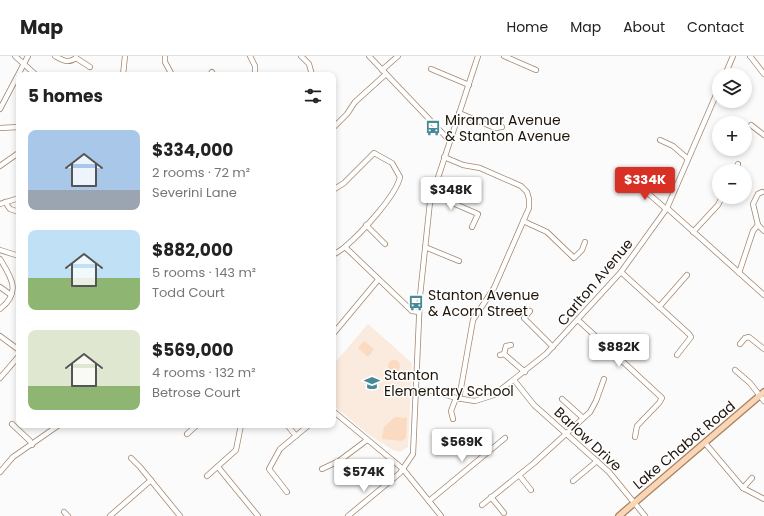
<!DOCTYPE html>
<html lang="en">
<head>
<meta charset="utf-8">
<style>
	body { margin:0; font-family:Poppins,sans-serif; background:#f6f6f6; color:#222; height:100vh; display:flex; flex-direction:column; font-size:15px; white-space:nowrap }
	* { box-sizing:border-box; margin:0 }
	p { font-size:13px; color:#767676 }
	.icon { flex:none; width:22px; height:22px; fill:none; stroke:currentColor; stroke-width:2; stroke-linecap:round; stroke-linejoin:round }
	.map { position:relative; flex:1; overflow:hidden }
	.drawer { position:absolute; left:16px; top:16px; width:320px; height:356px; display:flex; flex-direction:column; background:#fff; border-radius:8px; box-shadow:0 2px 6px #0003 }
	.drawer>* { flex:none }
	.controls { position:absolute; left:712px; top:12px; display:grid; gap:8px }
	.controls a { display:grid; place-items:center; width:40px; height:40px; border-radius:50%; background:#fff; box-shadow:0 2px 6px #0003; font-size:20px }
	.price { position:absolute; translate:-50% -34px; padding:0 9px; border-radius:4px; background:#fff; color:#222; font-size:13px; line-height:26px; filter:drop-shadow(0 1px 2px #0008) }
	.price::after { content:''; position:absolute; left:50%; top:24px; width:12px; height:9px; margin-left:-6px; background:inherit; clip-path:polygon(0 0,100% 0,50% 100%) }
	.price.current { background:#d93025; color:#fff }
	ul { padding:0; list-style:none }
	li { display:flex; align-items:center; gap:12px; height:100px; padding:0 12px }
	li span { display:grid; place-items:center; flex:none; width:112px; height:80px; border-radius:8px; color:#555 }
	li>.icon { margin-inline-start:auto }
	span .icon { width:48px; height:48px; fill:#fffc; stroke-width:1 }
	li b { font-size:17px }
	h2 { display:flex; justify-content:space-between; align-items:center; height:48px; padding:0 12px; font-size:17px }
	header { display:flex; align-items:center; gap:24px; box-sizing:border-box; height:56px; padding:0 20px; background:#fff; border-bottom:1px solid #e0e0e0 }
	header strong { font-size:19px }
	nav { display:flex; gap:22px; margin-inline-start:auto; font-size:14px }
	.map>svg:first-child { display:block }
</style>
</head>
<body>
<header>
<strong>Map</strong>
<nav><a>Home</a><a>Map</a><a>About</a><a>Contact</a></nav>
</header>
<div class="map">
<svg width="764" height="460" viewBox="0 0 764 460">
	<rect width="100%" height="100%" fill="#fbfbfb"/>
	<!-- built -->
	<polygon fill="#faebde" points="368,268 412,307 408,391 400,396 393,394 368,378 333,349 333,309"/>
	<!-- green -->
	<g fill="#fadac0">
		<polygon points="364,285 374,293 368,301 358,292"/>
		<circle cx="394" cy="310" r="6"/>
		<polygon points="395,361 407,362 406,382 402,385 382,383 384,371"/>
	</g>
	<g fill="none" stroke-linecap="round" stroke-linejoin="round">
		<defs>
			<g id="minor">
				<polyline points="15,0 36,19"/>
				<path d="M55,0c7,4 13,8 21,2"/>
				<polyline points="165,0 165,6 172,19"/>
				<polyline points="250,0 255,10 255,19"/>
				<polyline points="301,0 309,8 312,19"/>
				<polyline points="369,0 449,84"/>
				<polyline points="504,0 536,14"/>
				<polyline points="750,0 764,18"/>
				<polyline points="76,2 90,11"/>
				<polyline points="431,13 469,29"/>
				<polyline points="382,14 398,0"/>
				<polyline points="123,19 125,0"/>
				<polyline points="210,19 212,16"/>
				<polyline points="725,19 733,0"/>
				<polyline points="0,53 28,0"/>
				<polyline points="459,57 495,72 502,71"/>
				<polyline points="751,69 764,79"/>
				<polyline points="0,72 19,71"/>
				<polyline points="333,72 347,58 355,46 386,18"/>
				<polyline points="660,84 673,90 688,103"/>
				<polyline points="444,101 463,109 480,112 521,130 527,136 529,143 529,152 494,232 473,264 459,343"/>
				<polyline points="0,110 17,98"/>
				<polyline points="735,115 738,108"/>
				<polyline points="634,125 666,153"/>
				<path d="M333,134l11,-7 30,-30 18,10 8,14c-4,19 -39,56 -54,69 -4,4 -9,6 -13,9"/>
				<polyline points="762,136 758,138 753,148 758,169 764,175"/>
				<polyline points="432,138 478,158 472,171"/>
				<polyline points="5,146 10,153 19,156"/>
				<polyline points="0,148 19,142"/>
				<polyline points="667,152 764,239"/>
				<polyline points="523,165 547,176 574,202 582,194 585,186"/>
				<polyline points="366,169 385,188"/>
				<polyline points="693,176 718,149 722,141"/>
				<polyline points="345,191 412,255 419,256"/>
				<polyline points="425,191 459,205"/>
				<polyline points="0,194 19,200"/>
				<path d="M0,203c11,18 22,33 0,50"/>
				<polyline points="621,216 689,278 691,281 677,299"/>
				<polyline points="739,217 753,175 758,169"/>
				<polyline points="0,231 11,239"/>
				<polyline points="659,251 687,219"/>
				<polyline points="530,255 524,262 553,291"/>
				<polyline points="578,264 662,342 659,347 637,370 635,381"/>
				<polyline points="333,278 378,224"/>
				<polyline points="0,280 19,294"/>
				<polyline points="740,288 745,282 749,281 764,293"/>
				<polyline points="504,298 525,316"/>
				<polyline points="500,299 504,298 506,290 511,289"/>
				<polyline points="735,314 750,327 764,345"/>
				<polyline points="0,322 19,300"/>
				<polyline points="514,324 534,349 609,416 645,460"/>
				<polyline points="416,334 434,335 456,342 475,345 494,339 546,298 621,216 667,152 719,32"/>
				<polyline points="562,343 583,362"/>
				<polyline points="333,355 403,413 441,460"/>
				<polyline points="453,363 451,355 456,342"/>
				<polyline points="12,368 30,385 32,389"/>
				<polyline points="127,369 138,369"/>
				<polyline points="288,370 296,380"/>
				<polyline points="187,378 197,369"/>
				<polyline points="705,387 743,432 764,443"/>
				<polyline points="131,402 140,411 180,460"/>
				<polyline points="218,411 258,460"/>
				<polyline points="322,413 339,405 367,384"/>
				<polyline points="0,416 13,401 59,369"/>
				<polyline points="519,419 531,434"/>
				<polyline points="207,420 236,394 241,369"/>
				<polyline points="573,425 597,405"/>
				<polyline points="743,432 752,422"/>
				<polyline points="287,436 269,413 280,393 309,369"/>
				<polyline points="491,441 504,457"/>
				<polyline points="429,445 505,382"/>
				<polyline points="482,449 534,407 590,356 596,345 604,323"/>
				<polyline points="64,456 68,460"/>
				<polyline points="110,460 151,424"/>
				<polyline points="348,460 400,417 413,398 420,240 430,146 478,0"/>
			</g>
			<polyline id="major" points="619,460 764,336"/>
		</defs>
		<!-- minor casing -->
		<use href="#minor" stroke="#a3866e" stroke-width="6"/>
		<!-- major casing -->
		<use href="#major" stroke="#aa815c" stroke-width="8"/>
		<!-- minor -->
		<use href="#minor" stroke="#fff" stroke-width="4.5"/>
		<!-- major -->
		<use href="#major" stroke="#f9d6b8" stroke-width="5.5"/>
	</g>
	<!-- icons -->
	<defs>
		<symbol id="bus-bare" viewBox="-9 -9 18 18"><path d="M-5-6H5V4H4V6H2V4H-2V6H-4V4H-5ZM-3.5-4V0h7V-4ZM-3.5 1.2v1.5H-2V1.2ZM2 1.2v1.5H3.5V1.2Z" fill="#468a98" stroke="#fff" stroke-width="2.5" paint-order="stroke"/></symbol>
		<symbol id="school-bare" viewBox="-9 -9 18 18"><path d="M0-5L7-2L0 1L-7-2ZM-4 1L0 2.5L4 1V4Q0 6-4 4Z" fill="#468a98" stroke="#fff" stroke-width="2.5" paint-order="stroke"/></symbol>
	</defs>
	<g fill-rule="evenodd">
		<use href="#bus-bare" x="422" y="61" width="22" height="22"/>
		<use href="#bus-bare" x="405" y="236" width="22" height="22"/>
		<use href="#school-bare" x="361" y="316" width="22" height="22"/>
	</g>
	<g text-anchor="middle" stroke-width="3" stroke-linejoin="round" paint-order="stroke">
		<!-- poi labels -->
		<g font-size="14" fill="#1e140a" stroke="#fff" text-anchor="start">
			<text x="445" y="69">Miramar Avenue<tspan x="445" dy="16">&amp; Stanton Avenue</tspan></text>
			<text x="428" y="244">Stanton Avenue<tspan x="428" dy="16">&amp; Acorn Street</tspan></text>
			<text x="384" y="324">Stanton<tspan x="384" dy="16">Elementary School</tspan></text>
		</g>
		<!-- street labels -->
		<g font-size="14" fill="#1e140a" stroke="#fff">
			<text transform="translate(595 226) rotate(-50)" y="5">Carlton Avenue</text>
			<text transform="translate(588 383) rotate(43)" y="5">Barlow Drive</text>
			<text transform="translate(684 389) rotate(-40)" y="5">Lake Chabot Road</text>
		</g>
	</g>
</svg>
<div class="controls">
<a><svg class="icon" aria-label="layers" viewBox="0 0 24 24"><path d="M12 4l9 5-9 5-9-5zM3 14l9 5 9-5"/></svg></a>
<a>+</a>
<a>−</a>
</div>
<b class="price current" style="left:645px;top:145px">$334K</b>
<b class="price" style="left:451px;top:155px">$348K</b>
<b class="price" style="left:619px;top:312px">$882K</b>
<b class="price" style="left:462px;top:407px">$569K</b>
<b class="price" style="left:364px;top:437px">$574K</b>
<section class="drawer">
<h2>5 homes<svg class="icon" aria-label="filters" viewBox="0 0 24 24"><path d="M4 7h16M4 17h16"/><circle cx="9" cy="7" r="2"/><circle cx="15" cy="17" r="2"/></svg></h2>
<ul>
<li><span style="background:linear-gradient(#a9c7e8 75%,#9aa5b1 0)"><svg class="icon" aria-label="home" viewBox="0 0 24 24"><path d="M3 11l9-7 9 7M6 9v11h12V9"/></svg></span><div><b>$334,000</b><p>2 rooms · 72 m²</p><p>Severini Lane</p></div></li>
<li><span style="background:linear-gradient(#bfe0f5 60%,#8fb573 0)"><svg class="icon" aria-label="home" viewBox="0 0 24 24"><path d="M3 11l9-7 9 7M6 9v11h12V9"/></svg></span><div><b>$882,000</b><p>5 rooms · 143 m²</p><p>Todd Court</p></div></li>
<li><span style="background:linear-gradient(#dfe7d0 70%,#8fb573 0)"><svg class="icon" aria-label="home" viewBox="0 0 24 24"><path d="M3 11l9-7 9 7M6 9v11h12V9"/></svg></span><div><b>$569,000</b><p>4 rooms · 132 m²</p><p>Betrose Court</p></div></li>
</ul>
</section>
</div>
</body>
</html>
